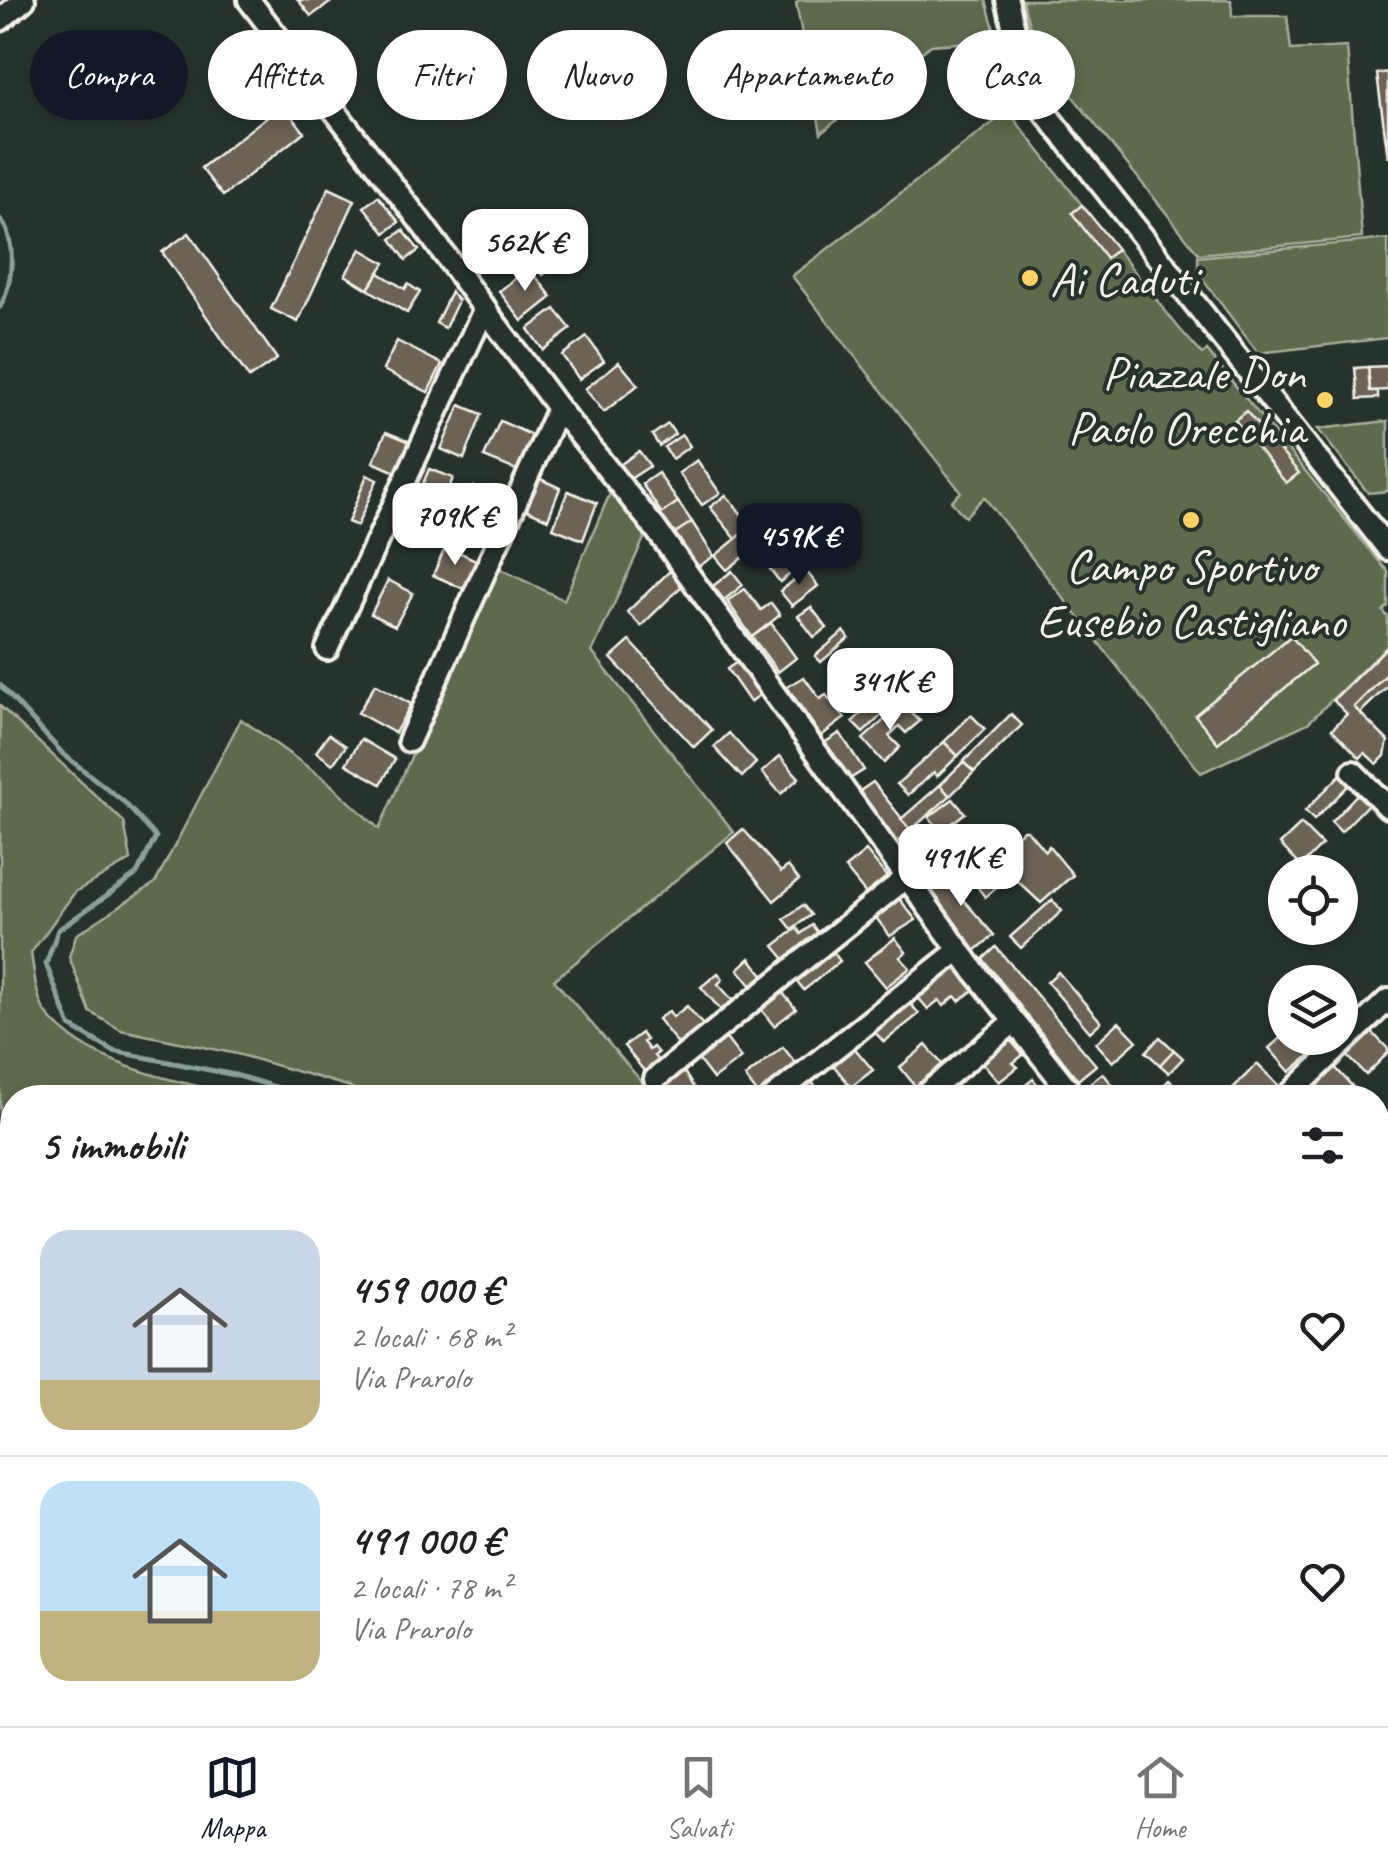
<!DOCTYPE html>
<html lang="it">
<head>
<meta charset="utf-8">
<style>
	body { margin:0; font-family:Caveat,sans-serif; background:#f6f6f6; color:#202124; height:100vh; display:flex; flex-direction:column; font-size:38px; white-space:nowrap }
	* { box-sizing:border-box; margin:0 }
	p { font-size:32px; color:#757577 }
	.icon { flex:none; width:55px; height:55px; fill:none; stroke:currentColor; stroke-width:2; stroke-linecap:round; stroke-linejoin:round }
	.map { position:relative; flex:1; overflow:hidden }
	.side { position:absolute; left:0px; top:1085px; width:1390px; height:642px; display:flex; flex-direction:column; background:#fff; border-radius:40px 40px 0 0; box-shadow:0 5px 15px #0003 }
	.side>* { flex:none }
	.banner { position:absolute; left:30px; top:30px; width:1330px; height:90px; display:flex; gap:20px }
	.buttons { position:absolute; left:1268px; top:855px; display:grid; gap:20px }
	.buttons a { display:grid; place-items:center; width:90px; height:90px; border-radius:50%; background:#fff; box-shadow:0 5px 15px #0003; font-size:50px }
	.price { position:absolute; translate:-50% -85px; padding:0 22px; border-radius:20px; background:#fff; color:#222; font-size:32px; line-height:65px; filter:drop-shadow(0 2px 5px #0008) }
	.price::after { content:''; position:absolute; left:50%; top:60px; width:30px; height:22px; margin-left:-15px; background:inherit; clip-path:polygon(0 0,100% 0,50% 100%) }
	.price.active { background:#111827; color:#fff }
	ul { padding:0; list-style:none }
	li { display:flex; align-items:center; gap:30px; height:250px; padding:0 40px }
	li+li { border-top:2px solid #e0e0e0 }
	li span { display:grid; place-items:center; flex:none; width:280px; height:200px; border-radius:30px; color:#555 }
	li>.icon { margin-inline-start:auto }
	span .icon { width:120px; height:120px; fill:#fffc; stroke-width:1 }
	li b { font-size:42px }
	h2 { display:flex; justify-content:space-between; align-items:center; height:120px; padding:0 40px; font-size:42px }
	.chip { padding:0 35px; border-radius:45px; background:#fff; box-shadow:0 5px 15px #0003; font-size:35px; line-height:90px }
	.chip.active { background:#111827; color:#fff }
	.tab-bar { display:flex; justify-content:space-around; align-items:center; height:140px; border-top:2px solid #e0e0e0; background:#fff; font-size:28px; color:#757577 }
	.tab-bar a { display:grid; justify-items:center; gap:5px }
	.tab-bar .active { color:#111827 }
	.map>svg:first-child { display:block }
</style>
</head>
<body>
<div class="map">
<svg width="1388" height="1726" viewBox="0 0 1388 1726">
	<rect width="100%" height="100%" fill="#26332d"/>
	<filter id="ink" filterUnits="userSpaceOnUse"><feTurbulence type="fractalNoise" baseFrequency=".01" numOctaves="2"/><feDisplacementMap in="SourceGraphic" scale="20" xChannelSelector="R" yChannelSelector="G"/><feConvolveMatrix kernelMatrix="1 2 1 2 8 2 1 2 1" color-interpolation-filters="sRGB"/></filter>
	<g filter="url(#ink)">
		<!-- green -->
		<g fill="#5d6b4d" stroke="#a8ae9a" stroke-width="2.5">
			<polygon points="800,0 986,0 997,40 931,45 821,133 796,3"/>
			<polygon points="1022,0 1231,0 1232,16 1287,16 1291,50 1347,47 1362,238 1199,254 1054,73 1045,78"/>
			<polygon points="1008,111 1178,327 1202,354 1207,351 1388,572 1388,606 1383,611 1388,617 1388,645 1308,723 1201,773 984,497 965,517 951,501 961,492 792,276"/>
			<polygon points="1388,239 1388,338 1258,353 1198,273 1198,257"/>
			<polygon points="1388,421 1388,491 1368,493 1318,429"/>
			<polygon points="611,491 646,534 592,652 734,832 554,980 655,1097 373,1097 347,1086 237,1054 121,1030 90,1012 69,957 76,935 155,883 241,719 326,780 379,829 496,567 564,600"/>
			<path d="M0,706l124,116 7,38 -56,32 -44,61c3,17 5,48 16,61 43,54 135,68 200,83l-235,1v210l-12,-8z"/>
		</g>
		<!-- water -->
		<polygon fill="#446968" stroke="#8a9f9b" stroke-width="2.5" points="0,1528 12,1535 12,1715 527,1715 550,1726 0,1726"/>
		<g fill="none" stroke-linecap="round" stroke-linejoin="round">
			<!-- stream -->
			<g stroke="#8a9f9b" stroke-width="5">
				<path d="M0,219c17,21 13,65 0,88"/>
				<polyline points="0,685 63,754 124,802 156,837 137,874 58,930 46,964 70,1026 113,1051 235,1075 312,1098"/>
				<polyline points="814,1715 827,1726"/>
			</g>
		</g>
		<!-- building -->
		<g fill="#6c6256" stroke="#f4f1e8" stroke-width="2.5">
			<polygon points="298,0 334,0 311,16"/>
			<polygon points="1388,72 1388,158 1377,74"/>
			<polygon points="283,104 304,132 223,196 201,168"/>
			<polygon points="329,188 355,200 298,322 271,309"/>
			<polygon points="378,196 399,222 385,233 364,207"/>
			<polygon points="1082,205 1117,249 1106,258 1072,213"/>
			<polygon points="403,230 419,250 406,260 391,239"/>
			<polygon points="189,233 277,359 249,378 162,252"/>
			<polygon points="560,235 573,251 543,275 530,259"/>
			<polygon points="361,249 385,263 368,289 345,275"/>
			<polygon points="529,268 552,297 522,321 499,291"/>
			<polygon points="379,273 405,289 408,284 420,292 407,313 368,289"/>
			<polygon points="451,292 458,301 445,328 436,323"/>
			<polygon points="555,309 571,329 543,350 528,329"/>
			<polygon points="587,337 604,361 579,379 562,355"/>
			<polygon points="397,341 442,364 428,392 383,370"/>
			<polygon points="619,362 638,385 604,412 585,389"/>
			<polygon points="1388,366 1388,390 1370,391 1368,367"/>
			<polygon points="1368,367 1370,391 1378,391 1378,398 1358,399 1355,368"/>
			<polygon points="460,405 482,414 464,459 441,449"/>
			<polygon points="1246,411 1299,473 1286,483 1235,420"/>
			<polygon points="500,421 536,437 521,472 484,457"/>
			<polygon points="668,424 675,434 659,446 652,435"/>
			<polygon points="386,432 413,443 400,474 373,462"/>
			<polygon points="682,435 690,446 672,459 664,447"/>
			<polygon points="639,451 650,466 627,481 617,467"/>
			<polygon points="697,460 720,493 702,505 679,473"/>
			<polygon points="429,469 453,478 435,522 411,512"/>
			<polygon points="658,473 678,502 662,514 642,484"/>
			<polygon points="367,475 377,480 357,526 348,522"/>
			<polygon points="538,478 560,488 548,519 525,509"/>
			<polygon points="474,487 503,508 493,531 466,512"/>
			<polygon points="568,491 597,503 583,540 553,528"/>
			<polygon points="726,495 752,527 736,539 710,507"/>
			<polygon points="678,502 692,522 672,536 658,516"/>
			<polygon points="692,522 714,556 698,567 675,533"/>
			<polygon points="748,529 760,544 727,570 715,556"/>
			<polygon points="790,545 804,563 780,582 766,564"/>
			<polygon points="446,546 478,561 464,589 433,575"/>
			<polygon points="674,567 686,582 641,626 627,612"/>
			<polygon points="732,571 743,585 724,600 713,586"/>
			<polygon points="806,571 818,586 792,606 780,591"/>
			<polygon points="388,580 413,593 395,626 371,614"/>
			<polygon points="745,589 761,610 771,603 780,615 752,637 727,601"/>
			<polygon points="811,607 827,628 814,637 798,616"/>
			<polygon points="771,623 796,658 778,672 752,637"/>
			<polygon points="844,631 849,638 821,662 815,656"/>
			<polygon points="1291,636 1314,664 1218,743 1195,715"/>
			<polygon points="630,641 712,730 694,747 611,658"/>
			<polygon points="1388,646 1388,673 1354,707 1388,741 1385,756 1377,764 1365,753 1360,758 1332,729 1347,714 1333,700"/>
			<polygon points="740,660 763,693 750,702 727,669"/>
			<polygon points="851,662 878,689 864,703 837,676"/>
			<polygon points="909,670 925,687 907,704 891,687"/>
			<polygon points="1388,673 1388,686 1360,713 1354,707"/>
			<polygon points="804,677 820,699 826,695 845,718 821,736 787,687"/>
			<polygon points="375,684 411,704 395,733 358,713"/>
			<polygon points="886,691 896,702 863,733 852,722"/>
			<polygon points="902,704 920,721 906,733 899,726 889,736 900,747 884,763 863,739"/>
			<polygon points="1011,714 1022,725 974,772 963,762"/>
			<polygon points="971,715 985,729 958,756 944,742"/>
			<polygon points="729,733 756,763 742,777 714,747"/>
			<polygon points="840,733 864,770 848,780 824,743"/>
			<polygon points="329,734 346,746 333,764 316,752"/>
			<polygon points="361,739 395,759 381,784 346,764"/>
			<polygon points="944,742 958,756 937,776 934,772 908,795 897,784"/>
			<polygon points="780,756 799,778 781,794 762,772"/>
			<polygon points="963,762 974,772 950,796 940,785"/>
			<polygon points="1341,774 1350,784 1314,820 1305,811"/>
			<polygon points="873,782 911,830 895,844 857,793"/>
			<polygon points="940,785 950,796 911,830 901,819"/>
			<polygon points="1362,789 1373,799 1341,832 1331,822"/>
			<polygon points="953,799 965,813 941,832 929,817"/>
			<polygon points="1301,824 1322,845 1301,866 1280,844"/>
			<polygon points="743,829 781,872 788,866 799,880 774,901 727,843"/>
			<polygon points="1023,830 1027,830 1045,851 1049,846 1073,875 1041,903 1014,878 1019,873 999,853"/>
			<polygon points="916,840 941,874 925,886 900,851"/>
			<polygon points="866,851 891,882 870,899 845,868"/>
			<polygon points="962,867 973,883 959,895 994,935 975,951 928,891"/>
			<polygon points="993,872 1003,883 985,897 976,885"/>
			<polygon points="894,892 916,920 890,936 871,911"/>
			<polygon points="1052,900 1062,911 1021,948 1010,937"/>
			<polygon points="803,905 811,915 792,929 784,919"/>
			<polygon points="812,925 822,938 789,964 774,946 797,928 801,934"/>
			<polygon points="895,938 906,952 900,957 910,968 886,987 865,962"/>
			<polygon points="828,945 840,961 804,990 791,974"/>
			<polygon points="996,947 1096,1065 1078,1080 983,959"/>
			<polygon points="750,958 768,981 756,991 738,969"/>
			<polygon points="953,960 976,988 959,1001 955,996 944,1006 939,1000 928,1009 914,993"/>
			<polygon points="1058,972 1101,1022 1090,1032 1047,982"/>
			<polygon points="718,973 723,979 718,984 737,1005 725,1015 701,987"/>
			<polygon points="778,987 796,1009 774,1026 757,1004"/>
			<polygon points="907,999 919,1014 884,1042 871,1028"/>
			<polygon points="687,1006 707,1030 682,1049 658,1019 669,1011 673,1017"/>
			<polygon points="1119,1022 1137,1041 1113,1062 1096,1043"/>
			<polygon points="1367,1027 1388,1049 1388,1053 1366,1075 1343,1051"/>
			<polygon points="721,1032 741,1058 713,1079 693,1053"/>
			<polygon points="641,1033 646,1040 643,1042 649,1050 653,1047 658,1053 654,1056 663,1066 649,1077 624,1046"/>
			<polygon points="1005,1034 1023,1055 1013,1063 1018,1067 999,1082 978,1057"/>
			<polygon points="1285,1034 1285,1038 1304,1038 1315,1051 1290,1072 1269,1048"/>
			<polygon points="1160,1037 1174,1050 1160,1065 1146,1052"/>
			<polygon points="851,1044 873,1070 851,1087 830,1061"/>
			<polygon points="926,1045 947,1070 920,1092 900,1067"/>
			<polygon points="783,1047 802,1071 768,1098 761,1098 745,1077"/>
			<polygon points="1174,1050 1183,1058 1169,1073 1160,1065"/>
			<polygon points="679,1064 694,1088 683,1098 663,1098 653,1087"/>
			<polygon points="1257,1064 1280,1087 1269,1098 1241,1098 1232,1089"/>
			<polygon points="1332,1064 1352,1086 1338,1098 1316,1098 1306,1087"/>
			<polygon points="1103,1073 1122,1097 1121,1098 1095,1098 1086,1086"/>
			<polygon points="809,1078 824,1098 785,1098"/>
			<polygon points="1033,1079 1048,1098 1010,1098"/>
			<polygon points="1169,1080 1182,1092 1177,1098 1152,1098"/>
			<polygon points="1378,1349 1388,1363 1388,1388 1378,1397"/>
			<polygon points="1386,1411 1388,1450 1378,1456 1378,1417"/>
			<polygon points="1387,1555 1388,1557 1388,1610 1378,1598 1378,1563"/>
			<polygon points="1194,1715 1241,1715 1236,1720 1242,1726 1198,1726 1191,1718"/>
		</g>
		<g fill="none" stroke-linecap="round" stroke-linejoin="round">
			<defs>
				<g id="minor">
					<polyline points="249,0 416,216 558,408 655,528 975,972 1075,1098"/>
					<polyline points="1007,0 1028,86 1036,101 1388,549"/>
					<polyline points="0,20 24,0"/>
					<polyline points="327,649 485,308"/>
					<polyline points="409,741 558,408"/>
					<polyline points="1353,772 1388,807"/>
					<polyline points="655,1079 907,877"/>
					<polyline points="772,1098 959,950"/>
					<polyline points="921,1098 1014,1022"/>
					<polyline points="1286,1098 1388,1000"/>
					<polyline points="1378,1467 1388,1458"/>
					<polyline points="1378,1486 1388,1500"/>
					<polyline points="1156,1715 1165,1726"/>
				</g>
			</defs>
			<!-- minor casing -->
			<use href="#minor" stroke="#f4f1e8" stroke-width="28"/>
			<!-- minor -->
			<use href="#minor" stroke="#26332d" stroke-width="20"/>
		</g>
	</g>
	<!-- markers -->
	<g fill="#ffd166" stroke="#26332d" stroke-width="4">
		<circle cx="1030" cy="278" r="10"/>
		<circle cx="1325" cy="400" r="10"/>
		<circle cx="1191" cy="520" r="10"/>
	</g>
	<g text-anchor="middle" stroke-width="8" stroke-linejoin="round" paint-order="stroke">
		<!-- poi labels -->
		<g font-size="48" fill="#f4f1e8" stroke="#26332d" text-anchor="start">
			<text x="1050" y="295">Ai Caduti</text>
			<text x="1305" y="389" text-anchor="end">Piazzale Don<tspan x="1305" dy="55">Paolo Orecchia</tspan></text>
			<text x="1191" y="582" text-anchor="middle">Campo Sportivo<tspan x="1191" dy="55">Eusebio Castigliano</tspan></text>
		</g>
	</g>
</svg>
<div class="buttons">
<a><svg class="icon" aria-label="locate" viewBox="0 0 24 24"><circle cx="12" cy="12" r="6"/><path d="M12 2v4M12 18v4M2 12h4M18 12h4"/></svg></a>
<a><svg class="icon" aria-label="layers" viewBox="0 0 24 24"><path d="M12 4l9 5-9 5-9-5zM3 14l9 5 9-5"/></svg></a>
</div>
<b class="price" style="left:525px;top:294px">562K €</b>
<b class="price" style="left:455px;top:568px">709K €</b>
<b class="price active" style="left:799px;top:588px">459K €</b>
<b class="price" style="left:890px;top:733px">341K €</b>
<b class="price" style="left:961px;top:909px">491K €</b>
<div class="banner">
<a class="chip active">Compra</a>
<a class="chip">Affitta</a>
<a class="chip">Filtri</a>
<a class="chip">Nuovo</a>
<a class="chip">Appartamento</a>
<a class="chip">Casa</a>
</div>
<section class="side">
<h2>5 immobili<svg class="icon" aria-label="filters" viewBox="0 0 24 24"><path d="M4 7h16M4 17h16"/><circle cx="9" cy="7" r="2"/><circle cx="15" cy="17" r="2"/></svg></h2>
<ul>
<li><span style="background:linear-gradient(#c9d6e8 75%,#c2b280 0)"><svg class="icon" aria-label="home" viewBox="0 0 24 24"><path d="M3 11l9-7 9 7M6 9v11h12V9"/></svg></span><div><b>459 000 €</b><p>2 locali · 68 m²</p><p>Via Prarolo</p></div><svg class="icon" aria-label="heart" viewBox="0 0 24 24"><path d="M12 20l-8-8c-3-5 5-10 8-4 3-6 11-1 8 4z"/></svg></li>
<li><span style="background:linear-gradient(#bfe0f5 65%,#c2b280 0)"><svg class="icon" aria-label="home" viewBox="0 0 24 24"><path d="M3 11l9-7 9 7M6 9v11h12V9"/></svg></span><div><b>491 000 €</b><p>2 locali · 78 m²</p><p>Via Prarolo</p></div><svg class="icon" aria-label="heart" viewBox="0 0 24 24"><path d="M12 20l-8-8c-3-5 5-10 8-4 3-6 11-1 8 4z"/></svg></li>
</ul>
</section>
</div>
<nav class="tab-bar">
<a class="active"><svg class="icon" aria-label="map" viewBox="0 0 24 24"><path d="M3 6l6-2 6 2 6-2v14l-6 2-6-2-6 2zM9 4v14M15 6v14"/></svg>Mappa</a>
<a><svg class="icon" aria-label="saved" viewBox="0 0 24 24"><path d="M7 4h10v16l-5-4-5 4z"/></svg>Salvati</a>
<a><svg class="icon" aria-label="home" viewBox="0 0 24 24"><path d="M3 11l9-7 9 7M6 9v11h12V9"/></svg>Home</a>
</nav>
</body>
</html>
